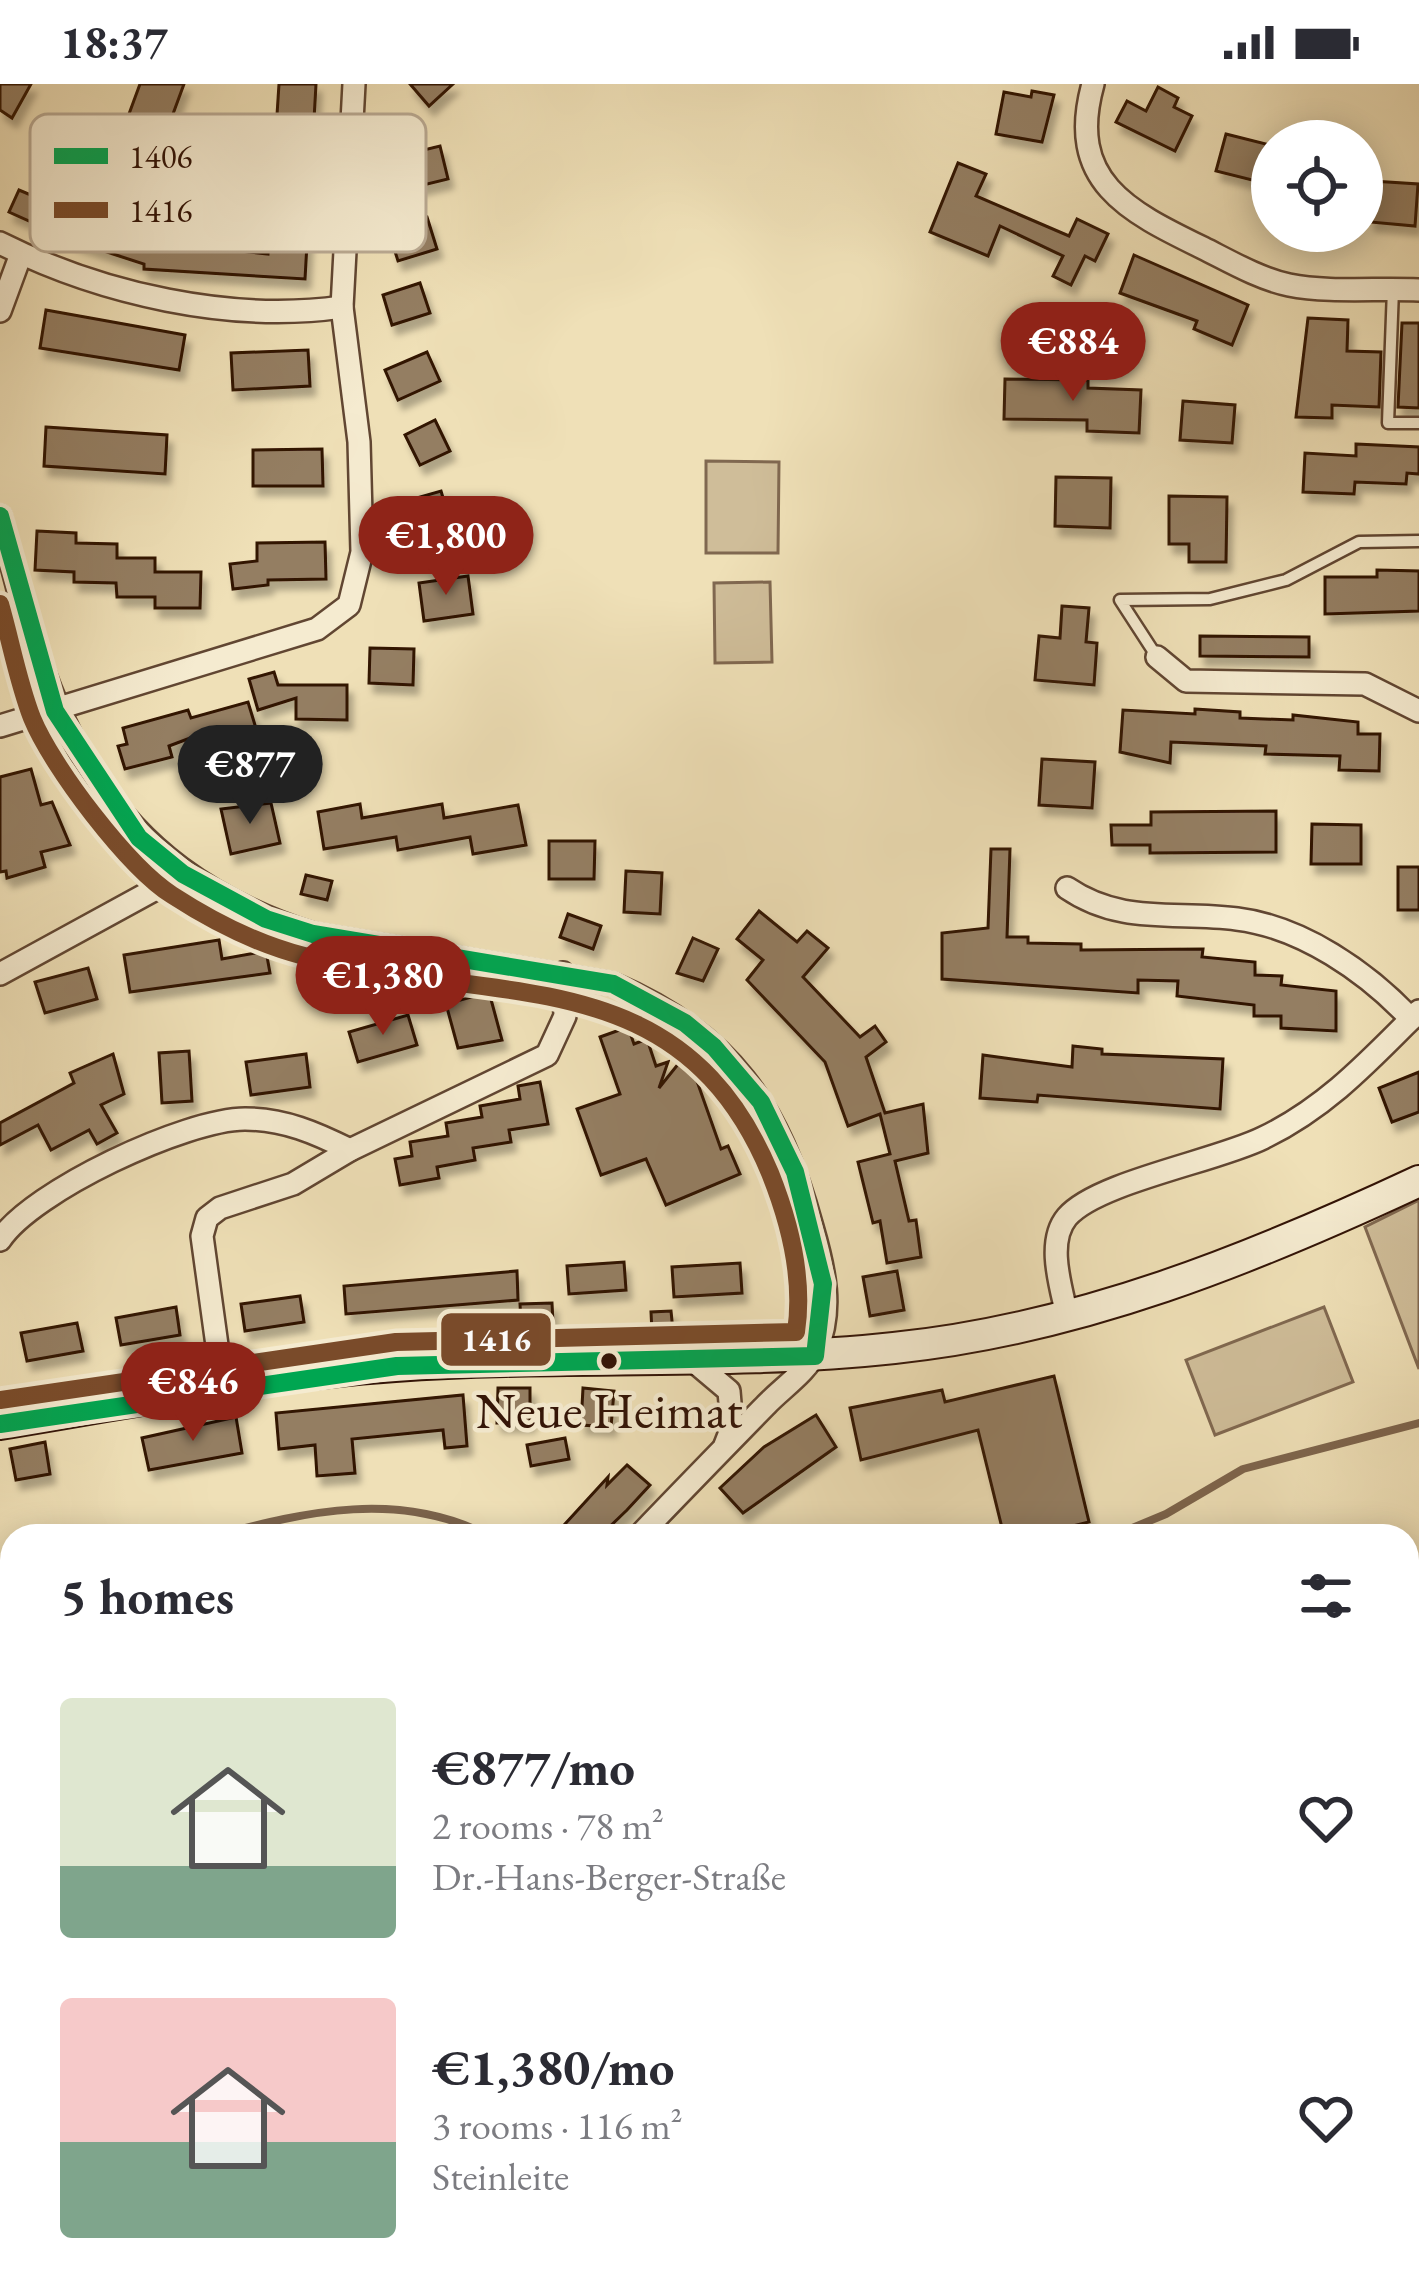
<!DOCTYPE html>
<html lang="en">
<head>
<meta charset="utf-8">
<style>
	body { margin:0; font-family:"EB Garamond",serif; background:#f7f7f7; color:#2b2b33; height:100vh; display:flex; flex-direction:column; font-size:45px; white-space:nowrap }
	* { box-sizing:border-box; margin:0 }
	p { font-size:39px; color:#7c7c81 }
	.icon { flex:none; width:66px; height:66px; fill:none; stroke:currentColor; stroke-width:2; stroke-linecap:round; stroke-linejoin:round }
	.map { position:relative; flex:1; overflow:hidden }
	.panel { position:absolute; left:0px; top:1440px; width:1419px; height:771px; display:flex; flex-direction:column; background:#fff; border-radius:36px 36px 0 0; box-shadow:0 6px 30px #0003 }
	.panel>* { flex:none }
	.controls { position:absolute; left:1251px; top:36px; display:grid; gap:24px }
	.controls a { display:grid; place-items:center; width:132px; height:132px; border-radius:50%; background:#fff; box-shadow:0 6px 30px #0003; font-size:60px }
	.price { position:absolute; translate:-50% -102px; padding:0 27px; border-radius:42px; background:#8f2418; color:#fff; font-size:39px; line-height:78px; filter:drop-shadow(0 3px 6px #0008) }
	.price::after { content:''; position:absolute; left:50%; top:72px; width:36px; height:27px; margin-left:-18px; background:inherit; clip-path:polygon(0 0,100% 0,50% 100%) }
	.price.selected { background:#222; color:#fff }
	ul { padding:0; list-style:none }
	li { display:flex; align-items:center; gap:36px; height:300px; padding:0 60px }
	li span { display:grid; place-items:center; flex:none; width:336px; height:240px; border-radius:12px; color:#555 }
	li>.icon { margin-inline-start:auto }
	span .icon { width:144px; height:144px; fill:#fffc; stroke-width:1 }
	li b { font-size:51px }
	h2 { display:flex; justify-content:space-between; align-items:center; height:144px; padding:0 60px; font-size:51px }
	.status { display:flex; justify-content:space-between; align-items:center; height:84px; padding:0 60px; background:#fff; direction:ltr }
	.status svg { height:33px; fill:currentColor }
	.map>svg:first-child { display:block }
</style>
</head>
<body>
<div class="status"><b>18:37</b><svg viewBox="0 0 49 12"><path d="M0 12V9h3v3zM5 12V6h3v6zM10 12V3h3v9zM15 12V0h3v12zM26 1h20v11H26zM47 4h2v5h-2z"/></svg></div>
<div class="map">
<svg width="1419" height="2210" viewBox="0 0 1419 2210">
	<defs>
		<filter id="shadow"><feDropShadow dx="5" dy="9" stdDeviation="3" flood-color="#0004"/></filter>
	</defs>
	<rect width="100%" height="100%" fill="#efe0b7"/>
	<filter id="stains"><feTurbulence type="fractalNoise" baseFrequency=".00167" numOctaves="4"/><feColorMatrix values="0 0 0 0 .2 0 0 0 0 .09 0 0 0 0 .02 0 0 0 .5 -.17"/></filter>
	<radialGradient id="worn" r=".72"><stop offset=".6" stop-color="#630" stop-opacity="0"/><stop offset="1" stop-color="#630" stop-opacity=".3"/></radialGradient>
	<!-- green -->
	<g fill="#cfbd99" stroke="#806850" stroke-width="3">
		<polygon points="706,377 779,378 778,469 706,469"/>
		<polygon points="770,498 772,578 715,579 714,499"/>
		<polygon points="1419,1116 1419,1285 1365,1143"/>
		<polygon points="1324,1223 1353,1298 1215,1351 1186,1276"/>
		<polygon points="12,1880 12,2116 0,2117 0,1882"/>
	</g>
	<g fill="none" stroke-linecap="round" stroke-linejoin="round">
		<!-- stream -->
		<g stroke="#7d644c" stroke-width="8">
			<path d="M215,1452c92,-25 185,-46 274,0"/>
			<polyline points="1113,1452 1166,1430 1243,1385 1419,1339"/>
			<polyline points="0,1484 12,1493"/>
		</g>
	</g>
	<!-- building -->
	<g fill="#947e62" stroke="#321306" stroke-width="3" filter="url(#shadow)">
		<polygon points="0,0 31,0 12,34 0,26"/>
		<polygon points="140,0 184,0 127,155 268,170 279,0 316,0 305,195 144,185 144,180 76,158 9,128 19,106 90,136"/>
		<polygon points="410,0 453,0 429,22"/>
		<polygon points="1158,3 1178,14 1174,23 1192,32 1175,67 1116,38 1127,17 1146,27"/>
		<polygon points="1032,7 1054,11 1042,58 996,50 1004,8 1031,13"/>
		<polygon points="1226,50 1270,61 1260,98 1216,87"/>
		<polygon points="440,62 448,95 411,104 403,71"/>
		<polygon points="958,79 986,90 976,112 1069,152 1077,135 1108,150 1095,177 1085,172 1071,201 1053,192 1063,172 1000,142 988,172 930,148"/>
		<polygon points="1372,97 1418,100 1415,142 1370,138"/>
		<polygon points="427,133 437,165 398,177 388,145"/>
		<polygon points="1134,171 1248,221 1232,261 1194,245 1197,237 1120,209"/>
		<polygon points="420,199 430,229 392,241 383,211"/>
		<polygon points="46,226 185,251 179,286 40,264"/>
		<polygon points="1308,234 1348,236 1347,267 1381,268 1379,323 1332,321 1332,334 1296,333"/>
		<polygon points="1402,239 1419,239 1419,324 1398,323"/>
		<polygon points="308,266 310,302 233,306 231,269"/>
		<polygon points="427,268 440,297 398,316 385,286"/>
		<polygon points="1005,295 1088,296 1088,304 1141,306 1139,349 1087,347 1087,336 1004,335"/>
		<polygon points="1183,317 1235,321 1232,359 1180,356"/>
		<polygon points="435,336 450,367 420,381 405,351"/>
		<polygon points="46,343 167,351 165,390 44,382"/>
		<polygon points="1356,360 1419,363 1419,390 1407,389 1406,400 1355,398 1354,410 1303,408 1305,369 1356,372"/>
		<polygon points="322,365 323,402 253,402 253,366"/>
		<polygon points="1056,393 1111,394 1110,444 1055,442"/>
		<polygon points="441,407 450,438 416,448 406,417"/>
		<polygon points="1169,412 1227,413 1226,478 1189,478 1189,460 1169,460"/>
		<polygon points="37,447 76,449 76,459 117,460 117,474 155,474 155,488 201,488 200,524 155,524 155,513 117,513 116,499 74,498 74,488 35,486"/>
		<polygon points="325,458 326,495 268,496 268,501 233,505 230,480 257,477 257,459"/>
		<polygon points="1377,486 1419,487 1419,527 1325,530 1325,493 1377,493"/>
		<polygon points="468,492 473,530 424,537 419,499"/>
		<polygon points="1062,522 1089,524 1086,558 1097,559 1094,601 1035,596 1039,552 1060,554"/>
		<polygon points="1200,552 1309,553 1309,573 1200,572"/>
		<polygon points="370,564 414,565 413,601 369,599"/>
		<polygon points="274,588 278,601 347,601 347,636 296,635 296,614 258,626 249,595"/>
		<polygon points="248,618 258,651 210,664 206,648 169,662 172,673 125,685 118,662 127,660 123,644 188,626 191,634"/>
		<polygon points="1195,625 1240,628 1240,634 1293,636 1293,631 1358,638 1358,650 1380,650 1379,687 1339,686 1340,672 1265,670 1266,662 1171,658 1170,679 1120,668 1123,626 1195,630"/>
		<polygon points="1042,675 1095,678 1092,724 1039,721"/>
		<polygon points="31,685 41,721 52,718 70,761 41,768 45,783 7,794 6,787 0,788 0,693"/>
		<polygon points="271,719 280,759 231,770 221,725"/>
		<polygon points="360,720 362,734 442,720 444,734 518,721 526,761 473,770 470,753 398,766 396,753 324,765 318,728"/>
		<polygon points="1276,727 1276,768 1150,769 1150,761 1112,761 1111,741 1151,741 1151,728"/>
		<polygon points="1312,740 1361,741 1361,780 1311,780"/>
		<polygon points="549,757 595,757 594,795 549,795"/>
		<polygon points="991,765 1010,765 1007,853 1028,853 1028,859 1081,860 1081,866 1203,865 1202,873 1255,878 1255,891 1282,892 1281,901 1336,907 1336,947 1281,944 1281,932 1254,932 1254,921 1177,912 1178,897 1138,896 1138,909 942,895 942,849 988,844"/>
		<rect x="1398" y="783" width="21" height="43"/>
		<polygon points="626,787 662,789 660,830 624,828"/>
		<polygon points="306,791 332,797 327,816 301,810"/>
		<polygon points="759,827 797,858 807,847 828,864 803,893 860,953 875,942 886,958 866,973 885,1029 923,1020 928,1069 895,1077 909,1137 916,1136 921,1173 887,1179 880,1137 873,1139 858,1078 890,1070 880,1030 848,1042 825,978 747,896 763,876 737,855"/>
		<polygon points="568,830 601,842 593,865 560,853"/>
		<polygon points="693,854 718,865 703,897 677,889"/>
		<polygon points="219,856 222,875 266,867 270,889 130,908 124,871"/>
		<polygon points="88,884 97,915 45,929 35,898"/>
		<polygon points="489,908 502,956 458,964 446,920"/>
		<polygon points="408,931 417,961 358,978 349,948"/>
		<polygon points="628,943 634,960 647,955 656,982 668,978 659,1004 687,969 721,1065 728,1062 740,1090 666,1121 646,1075 601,1091 577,1025 620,1010 600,953"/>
		<polygon points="1073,962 1102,965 1102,970 1223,975 1220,1025 1038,1011 1037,1018 980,1014 983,971 1072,983"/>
		<polygon points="189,967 192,1017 162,1019 159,969"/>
		<polygon points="113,970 124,1010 101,1021 117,1049 97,1060 89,1046 51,1066 38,1041 0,1061 0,1039 74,999 70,989"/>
		<polygon points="306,970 310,1003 251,1011 246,978"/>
		<polygon points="1419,988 1419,1028 1392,1038 1379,1004"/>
		<polygon points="540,998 548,1040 509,1046 511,1058 473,1064 475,1076 437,1083 439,1094 400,1101 395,1075 412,1072 410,1058 448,1052 446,1039 482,1033 480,1022 520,1015 518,1002"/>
		<polygon points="624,1178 626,1206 569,1210 567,1182"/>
		<polygon points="740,1179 742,1209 674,1213 672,1183"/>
		<polygon points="517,1187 518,1216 346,1230 344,1202"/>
		<polygon points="897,1187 904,1226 870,1232 863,1193"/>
		<polygon points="300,1212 304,1238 245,1247 241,1220"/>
		<polygon points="552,1219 553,1239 521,1240 520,1220"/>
		<polygon points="176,1223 180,1251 121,1261 116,1234"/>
		<polygon points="671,1227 673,1247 652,1248 651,1228"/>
		<polygon points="77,1239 83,1267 27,1277 21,1249"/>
		<polygon points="1054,1292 1089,1438 1032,1452 1004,1452 978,1346 861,1376 850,1324 942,1306 945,1318"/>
		<polygon points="498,1304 530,1304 530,1339 497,1339"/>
		<polygon points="583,1304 614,1307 611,1343 581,1341"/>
		<polygon points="463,1311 467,1362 445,1364 443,1346 352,1355 355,1389 317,1392 315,1361 279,1365 276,1329"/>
		<polygon points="816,1331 836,1363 743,1429 720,1404 764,1363"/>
		<polygon points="236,1333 242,1369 149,1386 142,1354"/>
		<polygon points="565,1354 569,1375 531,1382 527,1361"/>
		<polygon points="45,1358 50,1390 16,1396 10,1365"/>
		<polygon points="627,1381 650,1401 627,1426 600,1452 554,1452 608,1393 607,1401"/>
	</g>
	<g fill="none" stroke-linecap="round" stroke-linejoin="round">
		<defs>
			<g id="lane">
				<polyline points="1393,205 1388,339 1419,339"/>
				<polyline points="1157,573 1120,516 1210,515 1286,496 1359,458 1419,457"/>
				<polyline points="417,2210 432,2199"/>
			</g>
			<g id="street">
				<path d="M1093,0c-27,97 34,127 110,164 26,13 57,31 86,37 40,8 88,3 130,5"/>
				<path d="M0,159c101,51 231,80 342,64"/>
				<polyline points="0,227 21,170"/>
				<path d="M0,432c46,201 100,350 313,418l300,50c118,50 166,123 199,243 12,41 22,83 4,124 -8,20 -35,38 -50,54 -42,43 -85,87 -127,131"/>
				<polyline points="1157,573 1186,597 1365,600 1419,627"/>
				<polyline points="0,642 317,545 349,521 362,468 359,358 342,223 354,0"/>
				<path d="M1067,804c54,37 108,23 170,31 65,8 130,53 174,100"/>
				<polyline points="0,890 183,790"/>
				<path d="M0,1156c32,-49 186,-121 245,-121 39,0 71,14 105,31"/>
				<path d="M1067,1231c-6,-28 -21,-73 0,-98 30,-35 150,-56 196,-79 64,-31 106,-77 156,-127"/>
				<polyline points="691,1275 729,1307 732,1343 725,1361"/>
				<polyline points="223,1305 202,1152 207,1134 220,1124 293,1100 350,1066 547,971 565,932 563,889"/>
				<polyline points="0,1705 12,1702"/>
			</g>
			<path id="secondary" d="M0,1340c131,-21 263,-49 395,-58 166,-12 333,0 499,-18 185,-19 358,-89 525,-167"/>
		</defs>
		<!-- lane casing -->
		<use href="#lane" stroke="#614632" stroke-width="15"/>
		<!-- street casing -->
		<use href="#street" stroke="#614632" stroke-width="26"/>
		<!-- secondary casing -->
		<use href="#secondary" stroke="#321306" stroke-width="34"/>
		<!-- lane -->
		<use href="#lane" stroke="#f5ebd0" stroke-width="10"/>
		<!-- street -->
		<use href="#street" stroke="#f5ebd0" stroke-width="21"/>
		<!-- secondary -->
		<use href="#secondary" stroke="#f5ebd0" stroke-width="30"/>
		<defs>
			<polyline id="bus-1" points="0,432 55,627 139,754 183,790 266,835 313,850 613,900 685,939 714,963 761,1018 795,1088 823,1200 815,1272 397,1282 0,1340"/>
			<path id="bus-2" d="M0,520c11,38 18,78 32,114 20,49 96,149 140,177 40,26 85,49 132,61 185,51 375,-1 466,217 20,50 34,106 26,159l-400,10 -396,58"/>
		</defs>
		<!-- bus-1 casing -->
		<use href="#bus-1" stroke="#f5ebd0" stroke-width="27"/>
		<!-- bus-2 casing -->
		<use href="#bus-2" stroke="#f5ebd0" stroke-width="27"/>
		<!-- bus-1 -->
		<use href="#bus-1" stroke="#00a651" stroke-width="18"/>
		<!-- bus-2 -->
		<use href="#bus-2" stroke="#7a4b2a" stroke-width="18"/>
	</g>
	<!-- markers -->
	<circle fill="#321306" stroke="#f5ebd0" stroke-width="4.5" cx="609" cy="1277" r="10"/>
	<g text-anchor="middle" stroke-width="9" stroke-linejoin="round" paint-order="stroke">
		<!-- bus labels -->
		<g font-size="51" fill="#321306" stroke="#f5ebd0">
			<text x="609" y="1344">Neue Heimat</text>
		</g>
	</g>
	<!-- legend -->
	<rect x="30" y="30" width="396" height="138" rx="18" fill="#f5ebd0" stroke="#baaa93" stroke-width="3"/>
	<rect x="54" y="64" width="54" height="16" fill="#00a651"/>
	<rect x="54" y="118" width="54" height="16" fill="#7a4b2a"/>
	<g font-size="33" fill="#321306">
		<text x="129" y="84">1406</text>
		<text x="129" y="138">1416</text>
	</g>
	<rect stroke="#f5ebd0" stroke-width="4.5" x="439" y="1227" width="114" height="57" rx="12" fill="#7a4b2a"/>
	<g font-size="33" text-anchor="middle" font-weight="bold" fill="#fff">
		<text x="496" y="1267">1416</text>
	</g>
	<rect width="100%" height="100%" filter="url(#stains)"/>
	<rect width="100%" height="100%" fill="url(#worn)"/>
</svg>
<div class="controls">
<a><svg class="icon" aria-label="locate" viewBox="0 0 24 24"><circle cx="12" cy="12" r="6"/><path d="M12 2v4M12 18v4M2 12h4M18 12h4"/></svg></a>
</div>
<b class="price" style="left:1073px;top:320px">€884</b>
<b class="price" style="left:446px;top:514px">€1,800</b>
<b class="price selected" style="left:250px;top:743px">€877</b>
<b class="price" style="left:383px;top:954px">€1,380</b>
<b class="price" style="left:193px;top:1360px">€846</b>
<section class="panel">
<h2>5 homes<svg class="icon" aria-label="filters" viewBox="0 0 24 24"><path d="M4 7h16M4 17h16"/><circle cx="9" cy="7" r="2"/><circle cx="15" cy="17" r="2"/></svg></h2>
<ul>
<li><span style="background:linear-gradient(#dfe7d0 70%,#7fa58c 0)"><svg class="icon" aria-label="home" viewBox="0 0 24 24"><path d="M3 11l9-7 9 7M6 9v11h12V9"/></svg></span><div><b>€877/mo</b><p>2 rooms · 78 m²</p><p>Dr.-Hans-Berger-Straße</p></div><svg class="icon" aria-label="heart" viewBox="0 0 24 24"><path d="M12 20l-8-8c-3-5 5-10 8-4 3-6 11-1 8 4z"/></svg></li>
<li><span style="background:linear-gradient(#f6c9c9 60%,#7fa58c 0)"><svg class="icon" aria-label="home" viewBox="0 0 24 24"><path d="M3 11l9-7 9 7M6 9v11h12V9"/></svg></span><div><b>€1,380/mo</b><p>3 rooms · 116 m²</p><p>Steinleite</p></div><svg class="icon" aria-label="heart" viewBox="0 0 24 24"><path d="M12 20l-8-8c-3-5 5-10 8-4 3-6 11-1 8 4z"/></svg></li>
</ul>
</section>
</div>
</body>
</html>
